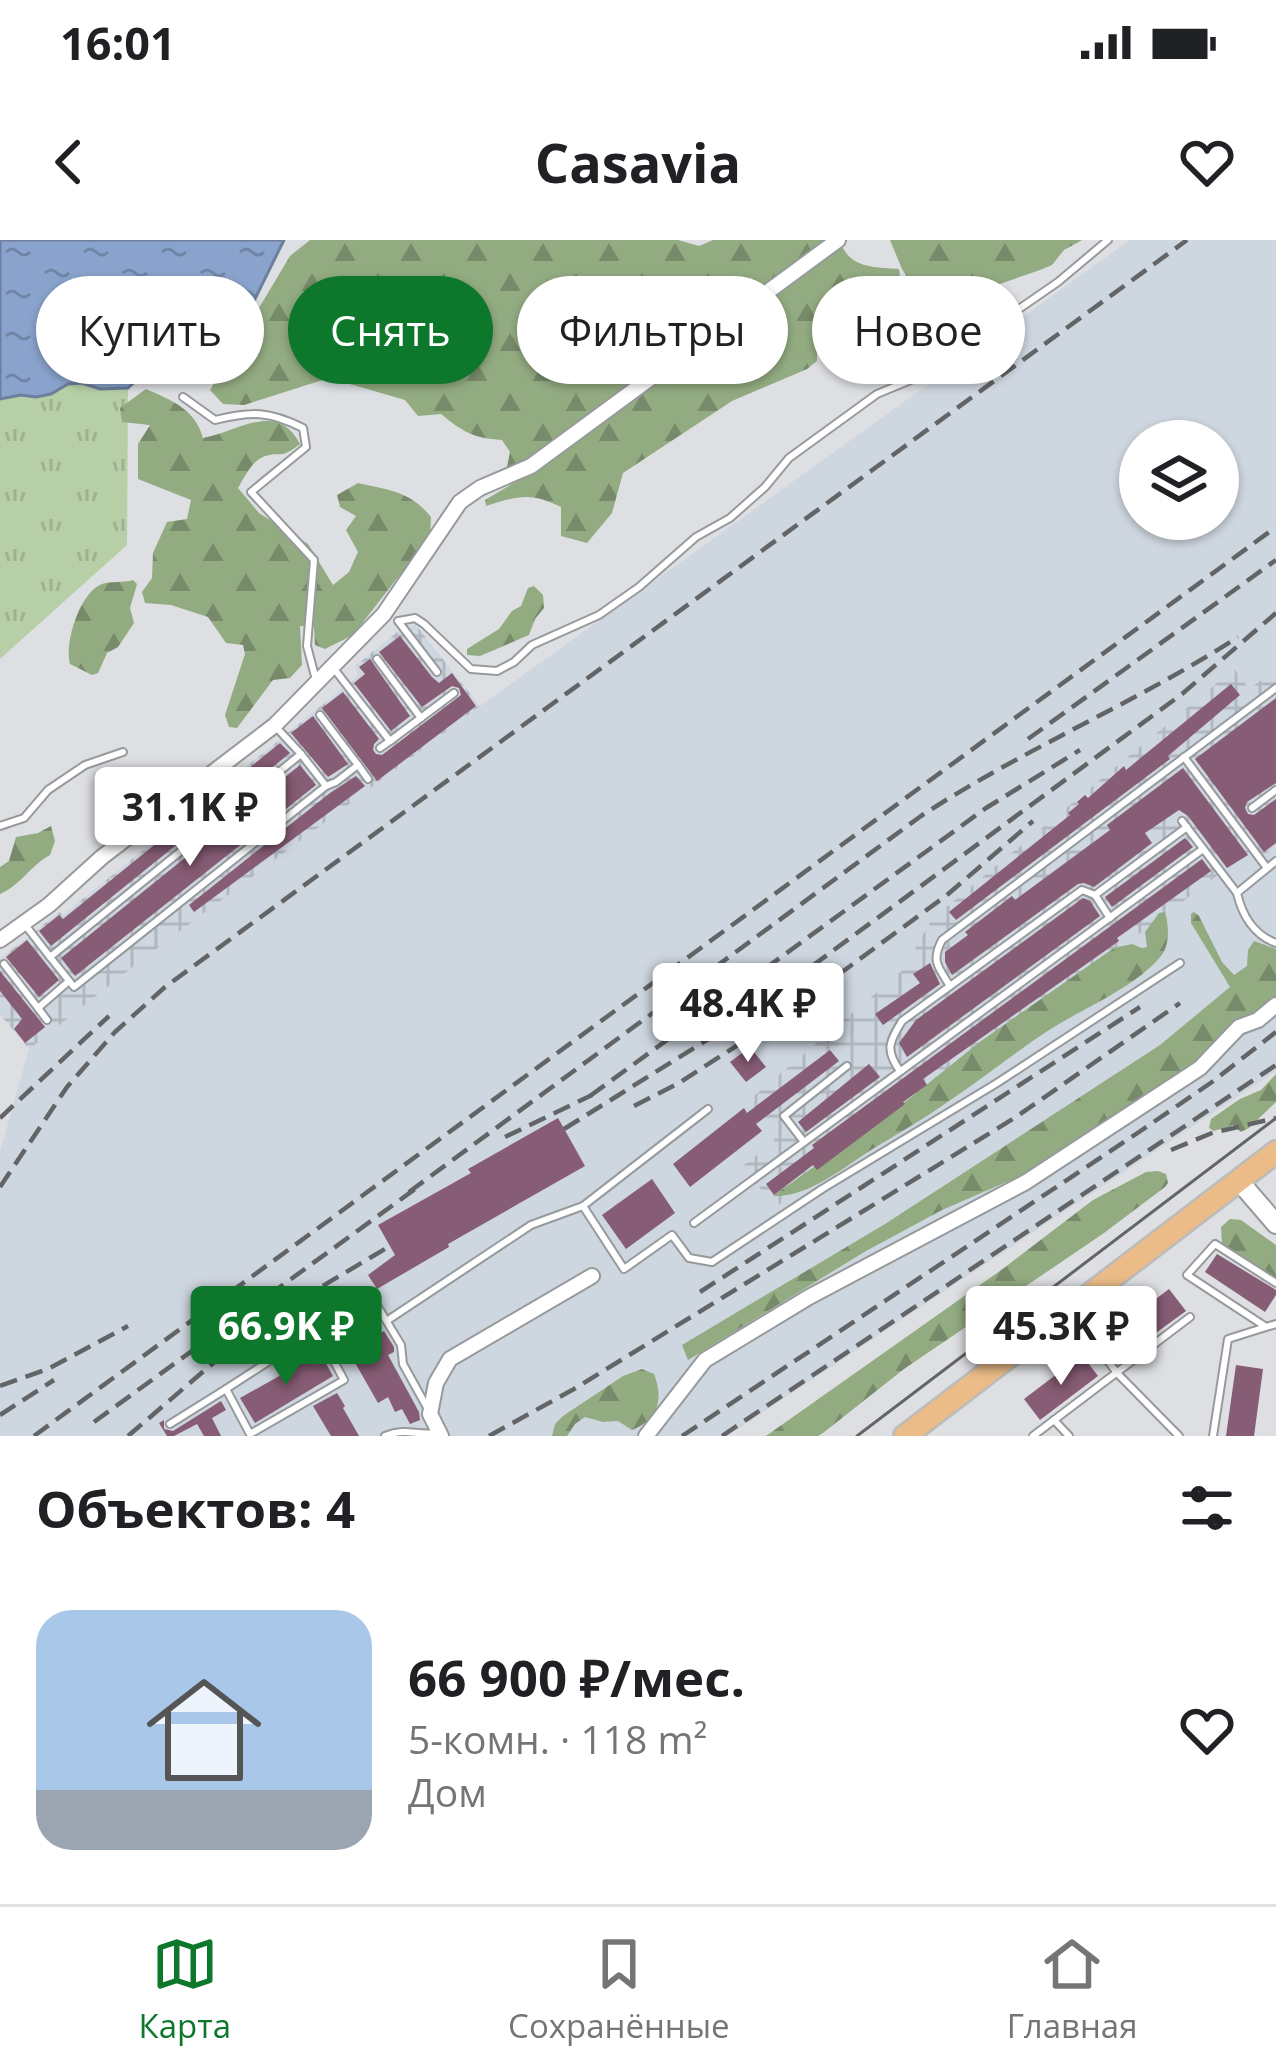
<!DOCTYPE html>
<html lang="ru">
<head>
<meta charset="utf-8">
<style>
	body { margin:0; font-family:"Open Sans",sans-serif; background:#f2f2f2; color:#202124; height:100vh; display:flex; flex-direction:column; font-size:45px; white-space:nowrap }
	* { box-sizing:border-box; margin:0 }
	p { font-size:39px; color:#757577 }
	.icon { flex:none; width:66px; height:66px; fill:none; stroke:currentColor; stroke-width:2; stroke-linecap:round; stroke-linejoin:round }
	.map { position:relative; height:1196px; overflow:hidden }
	.sheet { display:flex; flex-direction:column; background:#fff; flex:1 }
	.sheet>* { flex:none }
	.top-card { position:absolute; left:36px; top:36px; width:1206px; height:108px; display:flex; gap:24px }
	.tools { position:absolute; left:1119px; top:180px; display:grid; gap:24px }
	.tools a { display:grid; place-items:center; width:120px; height:120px; border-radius:50%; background:#fff; box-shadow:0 3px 9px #0004; font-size:60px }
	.price { position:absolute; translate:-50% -102px; padding:0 27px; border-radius:12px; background:#fff; color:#222; font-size:39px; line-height:78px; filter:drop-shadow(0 3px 6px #0008) }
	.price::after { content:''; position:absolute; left:50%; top:72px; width:36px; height:27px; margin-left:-18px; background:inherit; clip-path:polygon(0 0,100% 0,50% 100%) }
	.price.on { background:#0d782c; color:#fff }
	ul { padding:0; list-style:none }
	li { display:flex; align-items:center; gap:36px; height:300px; padding:0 36px }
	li+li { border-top:3px solid #e0e0e0 }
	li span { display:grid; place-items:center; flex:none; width:336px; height:240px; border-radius:36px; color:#555 }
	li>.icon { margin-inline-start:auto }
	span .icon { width:144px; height:144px; fill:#fffc; stroke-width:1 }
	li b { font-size:51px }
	h2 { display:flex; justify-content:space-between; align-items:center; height:144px; padding:0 36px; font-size:51px }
	.chip { padding:0 42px; border-radius:54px; background:#fff; box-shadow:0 3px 9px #0004; font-size:42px; line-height:108px }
	.chip.on { background:#0d782c; color:#fff }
	.status { display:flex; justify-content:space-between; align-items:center; height:84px; padding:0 60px; background:#fff; direction:ltr }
	.status svg { height:33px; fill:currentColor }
	header { display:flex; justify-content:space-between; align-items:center; height:156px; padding:0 36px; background:#fff; font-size:54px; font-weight:700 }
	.tab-bar { display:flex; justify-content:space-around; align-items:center; height:168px; border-top:3px solid #e0e0e0; background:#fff; font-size:33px; color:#757577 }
	.tab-bar a { display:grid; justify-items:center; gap:6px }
	.tab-bar .on { color:#0d782c }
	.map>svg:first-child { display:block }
</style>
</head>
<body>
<div class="status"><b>16:01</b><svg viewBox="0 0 49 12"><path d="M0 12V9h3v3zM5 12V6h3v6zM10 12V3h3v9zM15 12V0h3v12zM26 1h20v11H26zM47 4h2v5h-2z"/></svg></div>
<header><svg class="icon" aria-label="back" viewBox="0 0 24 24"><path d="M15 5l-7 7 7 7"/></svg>Casavia<svg class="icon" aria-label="heart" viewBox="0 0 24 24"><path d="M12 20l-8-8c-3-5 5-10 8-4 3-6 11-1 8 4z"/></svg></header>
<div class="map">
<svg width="1276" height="1196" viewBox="0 0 1276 1196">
	<defs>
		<pattern id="industrial-grid" width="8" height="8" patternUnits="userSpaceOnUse" patternTransform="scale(3)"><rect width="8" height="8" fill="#ced6df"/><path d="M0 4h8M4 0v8" fill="none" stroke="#b1b8c0"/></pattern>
		<pattern id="grass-tufts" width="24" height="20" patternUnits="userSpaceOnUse" patternTransform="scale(3)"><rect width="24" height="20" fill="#b6cfa6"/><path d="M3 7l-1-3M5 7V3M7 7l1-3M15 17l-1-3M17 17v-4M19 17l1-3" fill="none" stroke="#9db28f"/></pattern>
		<pattern id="forest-firs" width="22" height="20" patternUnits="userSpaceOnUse" patternTransform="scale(3)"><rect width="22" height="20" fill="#92ab81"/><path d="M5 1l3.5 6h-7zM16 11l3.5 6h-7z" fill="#778b6a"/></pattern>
		<pattern id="water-ripples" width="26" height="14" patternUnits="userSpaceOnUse" patternTransform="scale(3)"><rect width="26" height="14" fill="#89a3cc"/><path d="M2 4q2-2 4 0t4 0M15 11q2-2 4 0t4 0" fill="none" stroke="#7085a6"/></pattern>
	</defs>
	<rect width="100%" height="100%" fill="#dddfe2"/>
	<!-- built -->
	<path fill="#ced6df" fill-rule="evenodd" d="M1130,0h146v831l-549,365h-727v-284l29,-103 115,-91 336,-252zM1140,201h78v78h-78z"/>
	<!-- industrial -->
	<g fill="url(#industrial-grid)">
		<polygon points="415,384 480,466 144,718 29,809 0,774 0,719 59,672 63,675 358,436 355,426 396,393"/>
		<polygon points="1234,429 1249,449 1276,430 1276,605 1263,616 1254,608 774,968 744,925 775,901 747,862 903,730 932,679"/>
	</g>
	<!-- grass -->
	<polygon fill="url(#grass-tufts)" points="82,143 100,149 128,148 127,305 0,419 0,159 21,155 36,157 51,154 68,144"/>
	<!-- forest -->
	<g fill="url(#forest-firs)">
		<path d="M310,0h368l21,6 14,-6h118l-318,232 -6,-5 3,-15 -8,-12c-29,-2 -39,-8 -61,-26l-23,2 -13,-16 -76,-22 -85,27 -21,-1 -13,-14 80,-134z"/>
		<polygon points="890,0 1082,0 1064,10 1052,25 1040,30 945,63 920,58 902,29"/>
		<path d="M843,8c11,21 34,19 56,21l2,15 -14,16 -2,16 -10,1 -8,-13 -11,13 -9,-4 -30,18v30l-10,8 -75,32 -109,72 -11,40 -25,30 -26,-7v-29c-31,-15 -43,-11 -75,-1l-1,-6 44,-26 306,-225z"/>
		<path d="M146,149c27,12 49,20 57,49 33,-5 74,-39 97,6 -21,17 -20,6 -37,13 -12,5 -19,21 -25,31l21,25 49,31 25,41 16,-13 9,-20 -12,-22 10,-14 -16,-9 -3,-12 21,-12c31,7 52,8 73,34l-1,19 -77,99 -28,14 -10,-4 -1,-18 -14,-1 2,39 -12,13 -17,2 -36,48 -8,-1 -4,-12 20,-61 -2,-9 -17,-2 -18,-26 -37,-12 -26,-2 -3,-11 10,-14 1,-25 14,-31 20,-3 4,-19 -53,-21v-35l12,-19 -28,-3 -2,-14z"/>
		<path d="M133,340l4,4 -7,24 4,15 -16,24 -11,6 -9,20 -6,2 -22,-11c-6,-21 10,-72 32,-80 9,-3 21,-1 31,-4z"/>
		<polygon points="534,346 543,355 544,368 535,379 529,395 480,416 467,415 467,409 499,389 512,371 521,366 528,348"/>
		<path d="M51,586l4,15 -5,14c-19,10 -29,30 -50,39v-27l9,-6 7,-24 22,-4z"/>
		<path d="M1165,672c4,13 5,33 -4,44 -26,32 -80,53 -115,76 -33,22 -64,47 -97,69 -25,18 -52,33 -78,49 -28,18 -64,48 -98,46l137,-98 71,-57 133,-93 18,-4 10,4 5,-1 -2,-15 14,-19z"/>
		<polygon points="1194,672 1199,676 1222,722 1234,735 1247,726 1248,710 1254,701 1276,709 1276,756 1257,772 1228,787 1191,825 1027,933 942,970 866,1011 688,1120 682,1105 885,984 1160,805 1230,747 1191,683 1191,674"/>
		<polygon points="1276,834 1276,862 1249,888 1241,892 1233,885 1214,891 1209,888 1211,879 1240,859 1261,850"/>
		<polygon points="1158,931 1166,934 1168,943 1165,947 1104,993 904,1129 823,1193 818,1196 766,1196 1004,1028 1093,960 1146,932"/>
		<polygon points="1230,979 1241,980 1276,1005 1276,1041 1222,1004 1221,987"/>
		<path d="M642,1129l12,5c10,26 4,46 -22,56l-14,-9 -15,1 -18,-5 -10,7 -8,12h-15l3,-12 8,-8 60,-40z"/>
	</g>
	<!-- water -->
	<polygon fill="url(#water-ripples)" stroke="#6d7f9c" stroke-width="3" points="0,0 284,0 219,132 208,136 198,128 144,133 128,148 100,149 82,143 68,144 51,154 36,157 21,155 0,159"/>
	<!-- building -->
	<g fill="#875c75">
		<polygon points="400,396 432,437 439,443 452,433 476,466 377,541 322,468 343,452 379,499 374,504 373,510 376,514 382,515 461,455 459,448 452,446 422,467 379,412"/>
		<polygon points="370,419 410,476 391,491 354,443 365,434 359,427"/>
		<polygon points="1231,444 1240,455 1168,516 1170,519 956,680 949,672 1070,575 1068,573 1079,564 1077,562 1085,555 1088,558 1124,526 1126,530"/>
		<polygon points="1276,458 1276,543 1247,562 1245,568 1248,574 1254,575 1276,559 1276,603 1264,612 1195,519"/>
		<polygon points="313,476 348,524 328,537 291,493"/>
		<polygon points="280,503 290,513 51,706 39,691 59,675 63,679"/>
		<polygon points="300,525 316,545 75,736 61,718"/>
		<polygon points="1183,528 1248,615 1227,628 1188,576 1179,570 1145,593 1152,603 1094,647 1084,643 1078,644 952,735 945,722 945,712 968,695 965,692 1012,656 1015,660 1110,590 1107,585"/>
		<polygon points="356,536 365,546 194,672 189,665 330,553"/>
		<polygon points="1185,598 1193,607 1112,667 1105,657"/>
		<polygon points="1202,619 1211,631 1117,698 1119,701 923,839 927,845 903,862 905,864 817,930 813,925 774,955 766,944 814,908 812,905"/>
		<polygon points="1083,658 1090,661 1100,676 907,817 899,803 916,780"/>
		<polygon points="27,700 59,740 39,757 6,717"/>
		<polygon points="930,723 940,744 883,785 875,774 920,743 913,734"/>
		<polygon points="0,731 45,787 25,803 14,789 22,779 0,751"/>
		<polygon points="750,807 766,827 746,842 730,822"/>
		<polygon points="830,810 839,821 756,884 762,891 690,947 673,924 744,868 747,873"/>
		<polygon points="869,824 880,837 806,892 798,882"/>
		<polygon points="558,878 585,926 448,1004 449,1007 377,1049 368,1035 395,1015 378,985 471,933 468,929"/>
		<polygon points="652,939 675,973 626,1009 602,975"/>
		<polygon points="1217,1014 1276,1050 1276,1055 1265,1072 1205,1032"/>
		<polygon points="1169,1049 1186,1071 1127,1114 1111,1093"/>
		<polygon points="370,1082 377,1095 384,1091 394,1107 394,1112 388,1115 419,1172 420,1180 410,1184 402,1169 395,1172 388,1157 378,1163 341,1098"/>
		<polygon points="320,1113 333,1136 255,1183 240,1158"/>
		<polygon points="1082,1115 1098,1136 1040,1180 1024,1159"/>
		<polygon points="1236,1125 1263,1129 1254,1196 1226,1196"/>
		<polygon points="337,1153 345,1166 343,1168 359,1196 331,1196 313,1166"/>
		<polygon points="221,1161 226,1170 212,1178 221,1196 204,1196 197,1184 174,1196 167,1196 159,1183 164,1180 164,1189 173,1191"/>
	</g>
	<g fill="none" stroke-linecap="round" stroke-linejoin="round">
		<defs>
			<g id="lane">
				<path d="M183,157l32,23c37,-9 54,-9 88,8l3,19 -55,45 63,68 -7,86 9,34"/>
				<polyline points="398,381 437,432"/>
				<polyline points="399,381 415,378 424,384 471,429 497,431 514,422 532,405 599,375 639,347 696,297 730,278 765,247 789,218 877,154 947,125 1003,80 1058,42 1108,0"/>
				<polyline points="377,419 421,478"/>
				<polyline points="335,430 390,501 454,453"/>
				<polyline points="320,475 358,525 336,542 326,546"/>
				<polyline points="380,508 390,501"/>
				<polyline points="1184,517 1267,628"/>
				<polyline points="358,525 368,539"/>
				<polyline points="1252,568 1276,550"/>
				<polyline points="1182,581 1237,653"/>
				<polyline points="0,586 24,578 48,550 85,525 123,512"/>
				<path d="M1276,621l-39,32c5,22 17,42 39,50"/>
				<polyline points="1095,655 1187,587"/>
				<polyline points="26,686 50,717 301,514 275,486"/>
				<polyline points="50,717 74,747 326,546 301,514"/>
				<polyline points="4,724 38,768 69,741"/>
				<path d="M950,746c-12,-19 -19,-25 -8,-46l334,-252"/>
				<polyline points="38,768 47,780"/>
				<path d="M900,831c-15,-21 -11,-29 2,-50l180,-131 13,5 15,23"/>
				<polyline points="804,902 784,876 847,826"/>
				<polyline points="583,966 624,1029 672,995 689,1018 712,1022 822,949 997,843 1180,723"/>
				<polyline points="694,983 1203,609"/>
				<polyline points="1276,1043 1215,1004 1187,1035 1266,1087 1276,1084"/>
				<polyline points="1072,1072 1117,1133 1179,1196"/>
				<polyline points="388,1080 531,985 583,966 708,869"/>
				<polyline points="317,1090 344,1140 250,1194 226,1149 317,1090 332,1081 378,1067 401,1105 403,1124 429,1171"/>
				<polyline points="1054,1180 1069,1196"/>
				<polyline points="170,1184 226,1149"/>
				<path d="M385,1196c22,-9 31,0 51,-3"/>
				<polyline points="1033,1196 1190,1077"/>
				<polyline points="1213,1196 1228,1099 1266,1087"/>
			</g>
			<g id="street">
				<polyline points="0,700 49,665 102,617 275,485 384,374 460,262 480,248 531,226 838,0"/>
				<polyline points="441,1196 430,1174 436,1143 450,1119 592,1036"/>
				<polyline points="646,1196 705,1120 809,1057 1026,942 1200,828 1239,787 1258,780 1276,765"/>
			</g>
			<polyline id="secondary" points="1239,941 1276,984"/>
			<polyline id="primary" points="905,1196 1276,912"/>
		</defs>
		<!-- lane casing -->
		<use href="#lane" stroke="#979a9c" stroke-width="10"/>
		<!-- street casing -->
		<use href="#street" stroke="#979a9c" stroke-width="18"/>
		<!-- secondary casing -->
		<use href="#secondary" stroke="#979a9c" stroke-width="22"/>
		<!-- primary casing -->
		<use href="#primary" stroke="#bbbbbc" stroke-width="26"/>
		<!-- lane -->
		<use href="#lane" stroke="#fff" stroke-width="6"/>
		<!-- street -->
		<use href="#street" stroke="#fff" stroke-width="14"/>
		<!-- secondary -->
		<use href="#secondary" stroke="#fff" stroke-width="18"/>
		<!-- primary -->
		<use href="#primary" stroke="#ebbc88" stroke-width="21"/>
		<!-- tram -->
		<polyline stroke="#636466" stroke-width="3" points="857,1196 1276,878"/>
		<!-- rail -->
		<g stroke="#636466" stroke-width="4.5" stroke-dasharray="18 9" stroke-linecap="butt">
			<polyline points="1028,499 1276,320"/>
			<polyline points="590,856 986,568 1080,510"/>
			<polyline points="634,866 679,843 778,779 947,655 1033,581"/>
			<polyline points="0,878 109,776"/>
			<polyline points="564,889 736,782 1182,454 1276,373"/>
			<polyline points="505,897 592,855"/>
			<polyline points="1171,910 1212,893 1276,878"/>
			<polyline points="0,947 67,847 115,792 165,747 1187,0"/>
			<path d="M409,952l512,-376c102,-67 215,-113 317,-179"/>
			<polyline points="700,1052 1140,767"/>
			<polyline points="230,1101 390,1006"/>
			<polyline points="0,1146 48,1129 128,1086"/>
			<polyline points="0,1175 54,1140"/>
			<polyline points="94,1182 422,944"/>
			<polyline points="34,1196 1276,287"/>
			<polyline points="128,1196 247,1094"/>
			<polyline points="489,1196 574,1149 1016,877 1180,763"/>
			<polyline points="682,1196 1139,892 1212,842 1276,792"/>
			<polyline points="722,1196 1276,825"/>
		</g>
	</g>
</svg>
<div class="tools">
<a><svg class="icon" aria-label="layers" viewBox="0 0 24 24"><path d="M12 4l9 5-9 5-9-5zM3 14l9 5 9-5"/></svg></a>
</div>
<b class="price" style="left:190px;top:629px">31.1K ₽</b>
<b class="price" style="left:748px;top:825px">48.4K ₽</b>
<b class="price on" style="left:286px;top:1148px">66.9K ₽</b>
<b class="price" style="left:1061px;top:1148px">45.3K ₽</b>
<div class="top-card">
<a class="chip">Купить</a>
<a class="chip on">Снять</a>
<a class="chip">Фильтры</a>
<a class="chip">Новое</a>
</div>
</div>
<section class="sheet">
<h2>Объектов: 4<svg class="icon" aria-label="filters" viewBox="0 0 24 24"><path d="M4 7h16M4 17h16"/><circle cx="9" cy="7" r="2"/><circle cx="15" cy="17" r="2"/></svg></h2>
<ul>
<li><span style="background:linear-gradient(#a9c7e8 75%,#9aa5b1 0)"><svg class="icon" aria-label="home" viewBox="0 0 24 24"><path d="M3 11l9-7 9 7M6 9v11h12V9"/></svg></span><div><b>66 900 ₽/мес.</b><p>5-комн. · 118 m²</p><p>Дом</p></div><svg class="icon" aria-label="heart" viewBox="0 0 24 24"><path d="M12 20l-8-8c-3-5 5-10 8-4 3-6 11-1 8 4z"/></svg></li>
</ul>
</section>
<nav class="tab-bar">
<a class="on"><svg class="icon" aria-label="map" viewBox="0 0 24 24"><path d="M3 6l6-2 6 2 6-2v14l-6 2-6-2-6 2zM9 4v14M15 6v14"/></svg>Карта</a>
<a><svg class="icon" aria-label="saved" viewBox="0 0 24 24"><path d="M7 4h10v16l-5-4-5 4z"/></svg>Сохранённые</a>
<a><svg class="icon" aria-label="home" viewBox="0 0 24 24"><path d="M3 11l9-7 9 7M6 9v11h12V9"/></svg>Главная</a>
</nav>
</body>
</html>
